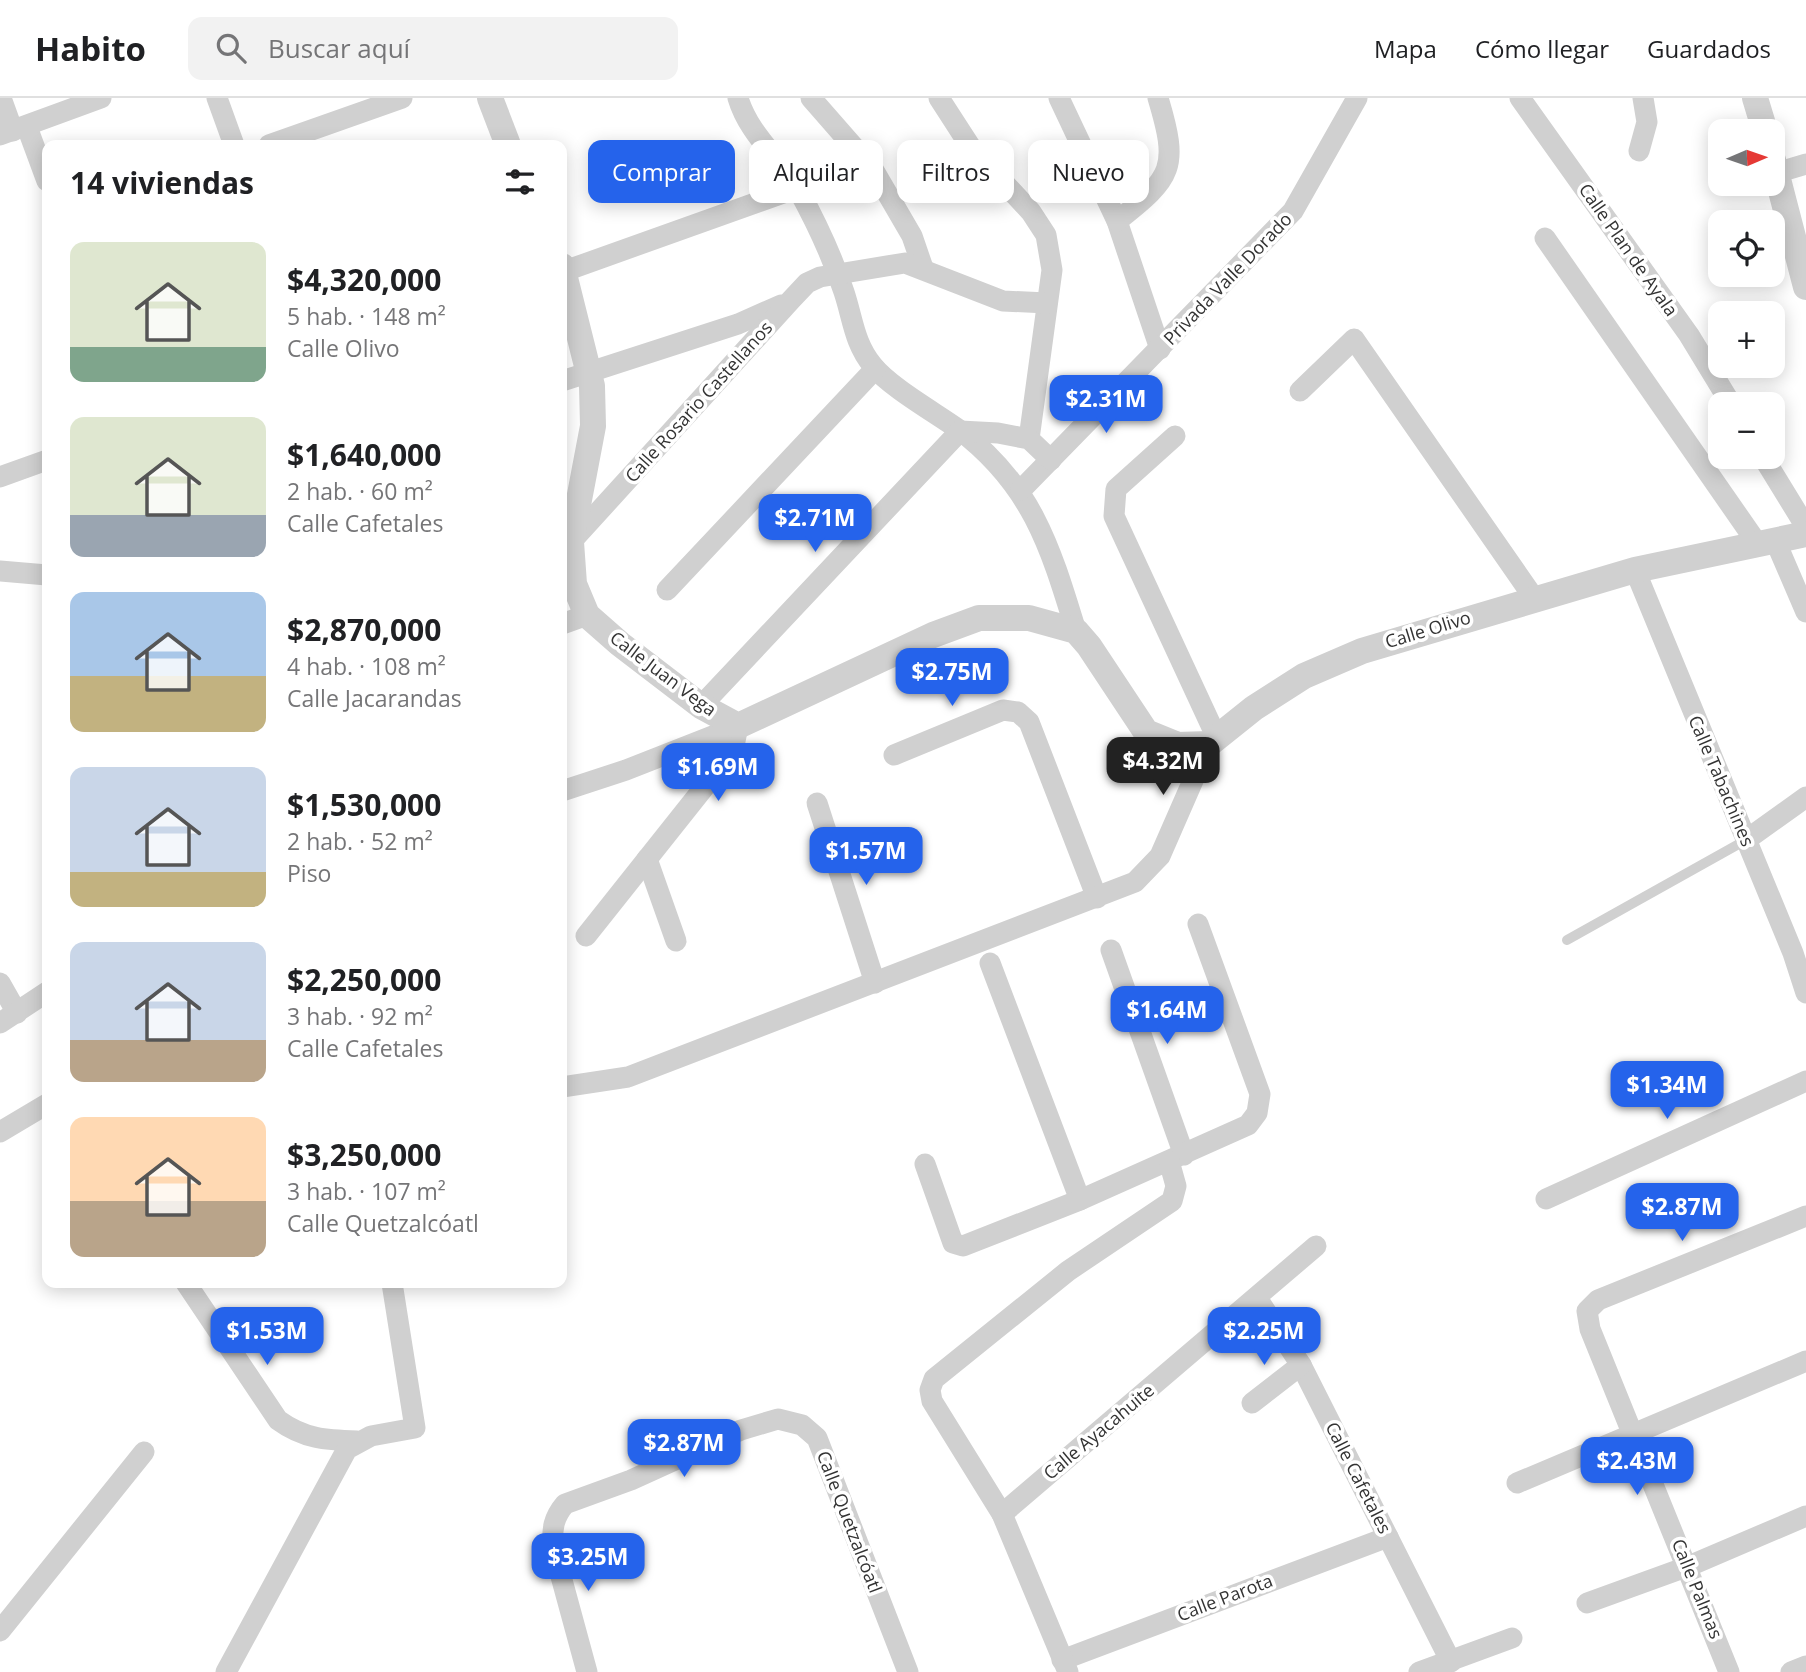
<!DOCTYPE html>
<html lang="es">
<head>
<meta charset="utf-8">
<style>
	body { margin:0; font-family:"Open Sans",sans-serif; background:#f2f2f2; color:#202124; height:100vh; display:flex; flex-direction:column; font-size:26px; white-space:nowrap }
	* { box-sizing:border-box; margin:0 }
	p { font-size:23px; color:#757577 }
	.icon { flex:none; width:38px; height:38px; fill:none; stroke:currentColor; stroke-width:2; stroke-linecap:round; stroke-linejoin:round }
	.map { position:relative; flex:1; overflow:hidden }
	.drawer { position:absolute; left:42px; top:42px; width:525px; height:1148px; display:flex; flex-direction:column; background:#fff; border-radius:14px; box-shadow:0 4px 18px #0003 }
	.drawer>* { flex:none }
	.guide { position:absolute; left:588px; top:42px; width:665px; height:63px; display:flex; gap:14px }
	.needle { width:46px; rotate:88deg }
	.fabs { position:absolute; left:1708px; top:21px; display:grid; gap:14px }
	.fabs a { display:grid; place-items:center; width:77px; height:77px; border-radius:14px; background:#fff; box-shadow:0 4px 18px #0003; font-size:35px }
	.price { position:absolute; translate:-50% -60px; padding:0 16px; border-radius:14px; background:#2563eb; color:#fff; font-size:23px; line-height:46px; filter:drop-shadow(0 2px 4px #0008) }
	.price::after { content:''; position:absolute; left:50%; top:42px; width:21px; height:16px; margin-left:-10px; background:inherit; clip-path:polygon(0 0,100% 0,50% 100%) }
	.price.selected { background:#222; color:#fff }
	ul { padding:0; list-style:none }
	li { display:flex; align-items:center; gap:21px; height:175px; padding:0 28px }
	li span { display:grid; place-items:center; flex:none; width:196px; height:140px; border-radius:14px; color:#555 }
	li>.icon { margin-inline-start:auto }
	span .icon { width:84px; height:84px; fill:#fffc; stroke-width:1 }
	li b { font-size:30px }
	h2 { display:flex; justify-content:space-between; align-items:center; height:84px; padding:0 28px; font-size:30px }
	.chip { padding:0 24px; border-radius:14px; background:#fff; box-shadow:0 4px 18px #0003; font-size:24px; line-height:63px }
	.chip.selected { background:#2563eb; color:#fff }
	header { display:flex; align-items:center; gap:42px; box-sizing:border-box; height:98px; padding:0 35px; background:#fff; border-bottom:2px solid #e0e0e0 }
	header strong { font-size:33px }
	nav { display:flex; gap:38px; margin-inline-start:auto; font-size:24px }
	.search { width:490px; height:63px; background:#f2f2f2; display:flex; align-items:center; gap:18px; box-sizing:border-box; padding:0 24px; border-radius:14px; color:#757577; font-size:26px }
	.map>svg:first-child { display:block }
</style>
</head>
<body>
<header>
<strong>Habito</strong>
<div class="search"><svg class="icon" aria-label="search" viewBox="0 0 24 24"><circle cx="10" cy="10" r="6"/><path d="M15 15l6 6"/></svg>Buscar aquí</div>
<nav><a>Mapa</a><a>Cómo llegar</a><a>Guardados</a></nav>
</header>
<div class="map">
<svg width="1806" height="1574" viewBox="0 0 1806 1574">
	<rect width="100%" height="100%" fill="#fff"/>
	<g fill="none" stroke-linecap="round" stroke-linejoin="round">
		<!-- service -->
		<polyline stroke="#d0d0d0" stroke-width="10" points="1567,842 1746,742"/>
		<!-- minor -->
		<g stroke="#d0d0d0" stroke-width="21">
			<polyline points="1,0 13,33"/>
			<polyline points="217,0 234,47"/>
			<path d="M738,0c11,37 42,60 61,93 17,31 34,68 45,101 9,27 10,51 29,74 17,21 61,46 85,63 74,56 92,117 118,202"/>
			<polyline points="811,0 873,71 912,138 923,170"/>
			<polyline points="939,0 970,48 1031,114 1046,137 1052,172 1029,341"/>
			<polyline points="1059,0 1117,123 1160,251"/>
			<polyline points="1520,0 1689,237 1731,306"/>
			<polyline points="27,29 47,83"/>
			<polyline points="0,37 101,0"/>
			<polyline points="269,47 402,0"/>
			<polyline points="1639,53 1647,24 1643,0"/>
			<polyline points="1776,75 1806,66"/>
			<path d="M1117,123c56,-44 62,-53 41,-123"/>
			<polyline points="1545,140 1757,445"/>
			<polyline points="562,174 797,90"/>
			<polyline points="562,283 738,226 781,207"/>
			<polyline points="1300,293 1354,241 1534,500"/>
			<polyline points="1175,338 1116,391 1114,418 1216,638"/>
			<polyline points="1763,359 1806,429"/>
			<polyline points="0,379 47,362"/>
			<polyline points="1021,392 1293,113 1357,0"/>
			<polyline points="1775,442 1806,514"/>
			<polyline points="571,444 791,202 807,185 820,179 905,165 1003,203 1047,205"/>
			<polyline points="1635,472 1793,855 1806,895"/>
			<polyline points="0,473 47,477"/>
			<polyline points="667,492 875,271"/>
			<polyline points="562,526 587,517"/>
			<polyline points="701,608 960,333 998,335 1029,341 1051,362"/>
			<polyline points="894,657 1003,612 1018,614 1029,624 1097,800"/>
			<polyline points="562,693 626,672 738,628 733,653 586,838"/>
			<polyline points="817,705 875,885"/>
			<polyline points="1746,742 1806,699"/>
			<polyline points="647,761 676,843"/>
			<polyline points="1111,852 1184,1057"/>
			<polyline points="990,865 1080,1102"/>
			<polyline points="0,885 17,915"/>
			<polyline points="0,925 47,894"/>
			<polyline points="562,989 628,979 1135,784 1160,758 1209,646"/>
			<polyline points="0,1034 47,1006"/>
			<polyline points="925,1066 953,1145 963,1148 1080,1102 1248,1027 1257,1015 1260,996 1198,826"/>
			<polyline points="1546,1101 1806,983"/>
			<path d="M186,1185l92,137c26,19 48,20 79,21"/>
			<polyline points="1257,1200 1301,1267 1451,1564"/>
			<polyline points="1252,1305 1301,1267"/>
			<polyline points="1517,1385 1806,1263"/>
			<polyline points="1002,1416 1316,1148"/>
			<polyline points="1587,1505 1689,1468 1806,1418"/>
			<polyline points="0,1533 144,1354"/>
			<polyline points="1062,1562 1388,1439"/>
			<polyline points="226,1574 347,1351 371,1338 415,1330 392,1185"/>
			<path d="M587,1574l-34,-125c-1,-18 0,-29 12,-43l66,-24 110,-50 37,-11 24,6 15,13 91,234"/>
			<polyline points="1068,1574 1002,1416 932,1303 930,1292 934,1281 1068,1173 1172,1103 1176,1088 1169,1063"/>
			<polyline points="1419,1574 1512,1540"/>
			<polyline points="1729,1574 1590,1231 1587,1213 1598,1202 1806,1118"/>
			<polyline points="1791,1574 1806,1568"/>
		</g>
		<!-- tertiary -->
		<g stroke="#d0d0d0" stroke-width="26">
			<polyline points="490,0 508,47"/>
			<polyline points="1755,0 1765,33"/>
			<polyline points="1773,62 1806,189"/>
			<polyline points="562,168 592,288 593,328 571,444 574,486 587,517 620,546 701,608 738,628 933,537 979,520 1029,520 1076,533 1089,548 1146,634 1178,647 1209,646 1254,610 1304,578 1362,553 1635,472 1806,436"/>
		</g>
	</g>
	<g text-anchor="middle" stroke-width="7" stroke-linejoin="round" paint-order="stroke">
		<!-- street labels -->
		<g font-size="18" fill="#333" stroke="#fff">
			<text transform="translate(1628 152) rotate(55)" y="6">Calle Plan de Ayala</text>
			<text transform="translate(1228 181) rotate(-46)" y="6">Privada Valle Dorado</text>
			<text transform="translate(699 304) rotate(-48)" y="6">Calle Rosario Castellanos</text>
			<text transform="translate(1428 532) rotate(-17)" y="6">Calle Olivo</text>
			<text transform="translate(663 576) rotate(37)" y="6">Calle Juan Vega</text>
			<text transform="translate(1721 683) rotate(67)" y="6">Calle Tabachines</text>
			<text transform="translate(1099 1334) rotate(-40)" y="6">Calle Ayacahuite</text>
			<text transform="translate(1358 1380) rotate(63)" y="6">Calle Cafetales</text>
			<text transform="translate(849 1424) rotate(69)" y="6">Calle Quetzalcóatl</text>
			<text transform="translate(1697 1491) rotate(68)" y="6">Calle Palmas</text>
			<text transform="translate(1225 1500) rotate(-21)" y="6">Calle Parota</text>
		</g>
	</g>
</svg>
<div class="fabs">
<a><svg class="needle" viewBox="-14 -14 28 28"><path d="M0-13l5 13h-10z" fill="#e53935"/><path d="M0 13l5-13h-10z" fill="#757577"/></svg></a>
<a><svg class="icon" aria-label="locate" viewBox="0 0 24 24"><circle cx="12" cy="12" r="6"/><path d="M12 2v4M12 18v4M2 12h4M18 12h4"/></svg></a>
<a>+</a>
<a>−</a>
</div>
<b class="price" style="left:1106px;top:337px">$2.31M</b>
<b class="price" style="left:815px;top:456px">$2.71M</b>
<b class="price" style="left:952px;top:610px">$2.75M</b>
<b class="price selected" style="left:1163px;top:699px">$4.32M</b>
<b class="price" style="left:718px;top:705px">$1.69M</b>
<b class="price" style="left:866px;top:789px">$1.57M</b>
<b class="price" style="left:1167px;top:948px">$1.64M</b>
<b class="price" style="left:1667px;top:1023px">$1.34M</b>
<b class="price" style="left:1682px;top:1145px">$2.87M</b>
<b class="price" style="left:267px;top:1269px">$1.53M</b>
<b class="price" style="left:1264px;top:1269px">$2.25M</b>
<b class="price" style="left:684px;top:1381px">$2.87M</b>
<b class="price" style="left:1637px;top:1399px">$2.43M</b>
<b class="price" style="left:588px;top:1495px">$3.25M</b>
<div class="guide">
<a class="chip selected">Comprar</a>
<a class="chip">Alquilar</a>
<a class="chip">Filtros</a>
<a class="chip">Nuevo</a>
</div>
<section class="drawer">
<h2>14 viviendas<svg class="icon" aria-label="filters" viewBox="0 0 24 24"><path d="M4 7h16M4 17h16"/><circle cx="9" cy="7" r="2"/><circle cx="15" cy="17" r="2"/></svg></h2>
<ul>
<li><span style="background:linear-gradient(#dfe7d0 75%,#7fa58c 0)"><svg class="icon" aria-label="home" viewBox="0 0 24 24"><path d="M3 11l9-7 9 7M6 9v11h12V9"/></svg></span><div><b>$4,320,000</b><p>5 hab. · 148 m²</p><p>Calle Olivo</p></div></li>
<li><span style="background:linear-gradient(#dfe7d0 70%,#9aa5b1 0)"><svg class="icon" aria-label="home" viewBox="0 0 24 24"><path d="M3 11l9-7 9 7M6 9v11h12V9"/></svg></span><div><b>$1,640,000</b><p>2 hab. · 60 m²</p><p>Calle Cafetales</p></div></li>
<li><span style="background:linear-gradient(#a9c7e8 60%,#c2b280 0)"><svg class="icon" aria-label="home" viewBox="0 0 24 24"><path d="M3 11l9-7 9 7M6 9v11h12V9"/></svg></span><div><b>$2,870,000</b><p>4 hab. · 108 m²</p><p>Calle Jacarandas</p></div></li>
<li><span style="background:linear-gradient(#c9d6e8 75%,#c2b280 0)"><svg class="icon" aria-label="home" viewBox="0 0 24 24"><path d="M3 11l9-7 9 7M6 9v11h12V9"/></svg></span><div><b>$1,530,000</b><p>2 hab. · 52 m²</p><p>Piso</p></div></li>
<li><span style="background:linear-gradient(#c9d6e8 70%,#b9a48a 0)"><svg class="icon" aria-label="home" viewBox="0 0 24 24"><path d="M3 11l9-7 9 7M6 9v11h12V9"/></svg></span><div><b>$2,250,000</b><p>3 hab. · 92 m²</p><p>Calle Cafetales</p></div></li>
<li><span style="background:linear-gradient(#ffd9b3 60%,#b9a48a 0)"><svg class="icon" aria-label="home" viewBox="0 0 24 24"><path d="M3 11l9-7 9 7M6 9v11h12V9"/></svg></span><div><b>$3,250,000</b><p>3 hab. · 107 m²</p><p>Calle Quetzalcóatl</p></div></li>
</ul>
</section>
</div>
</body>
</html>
